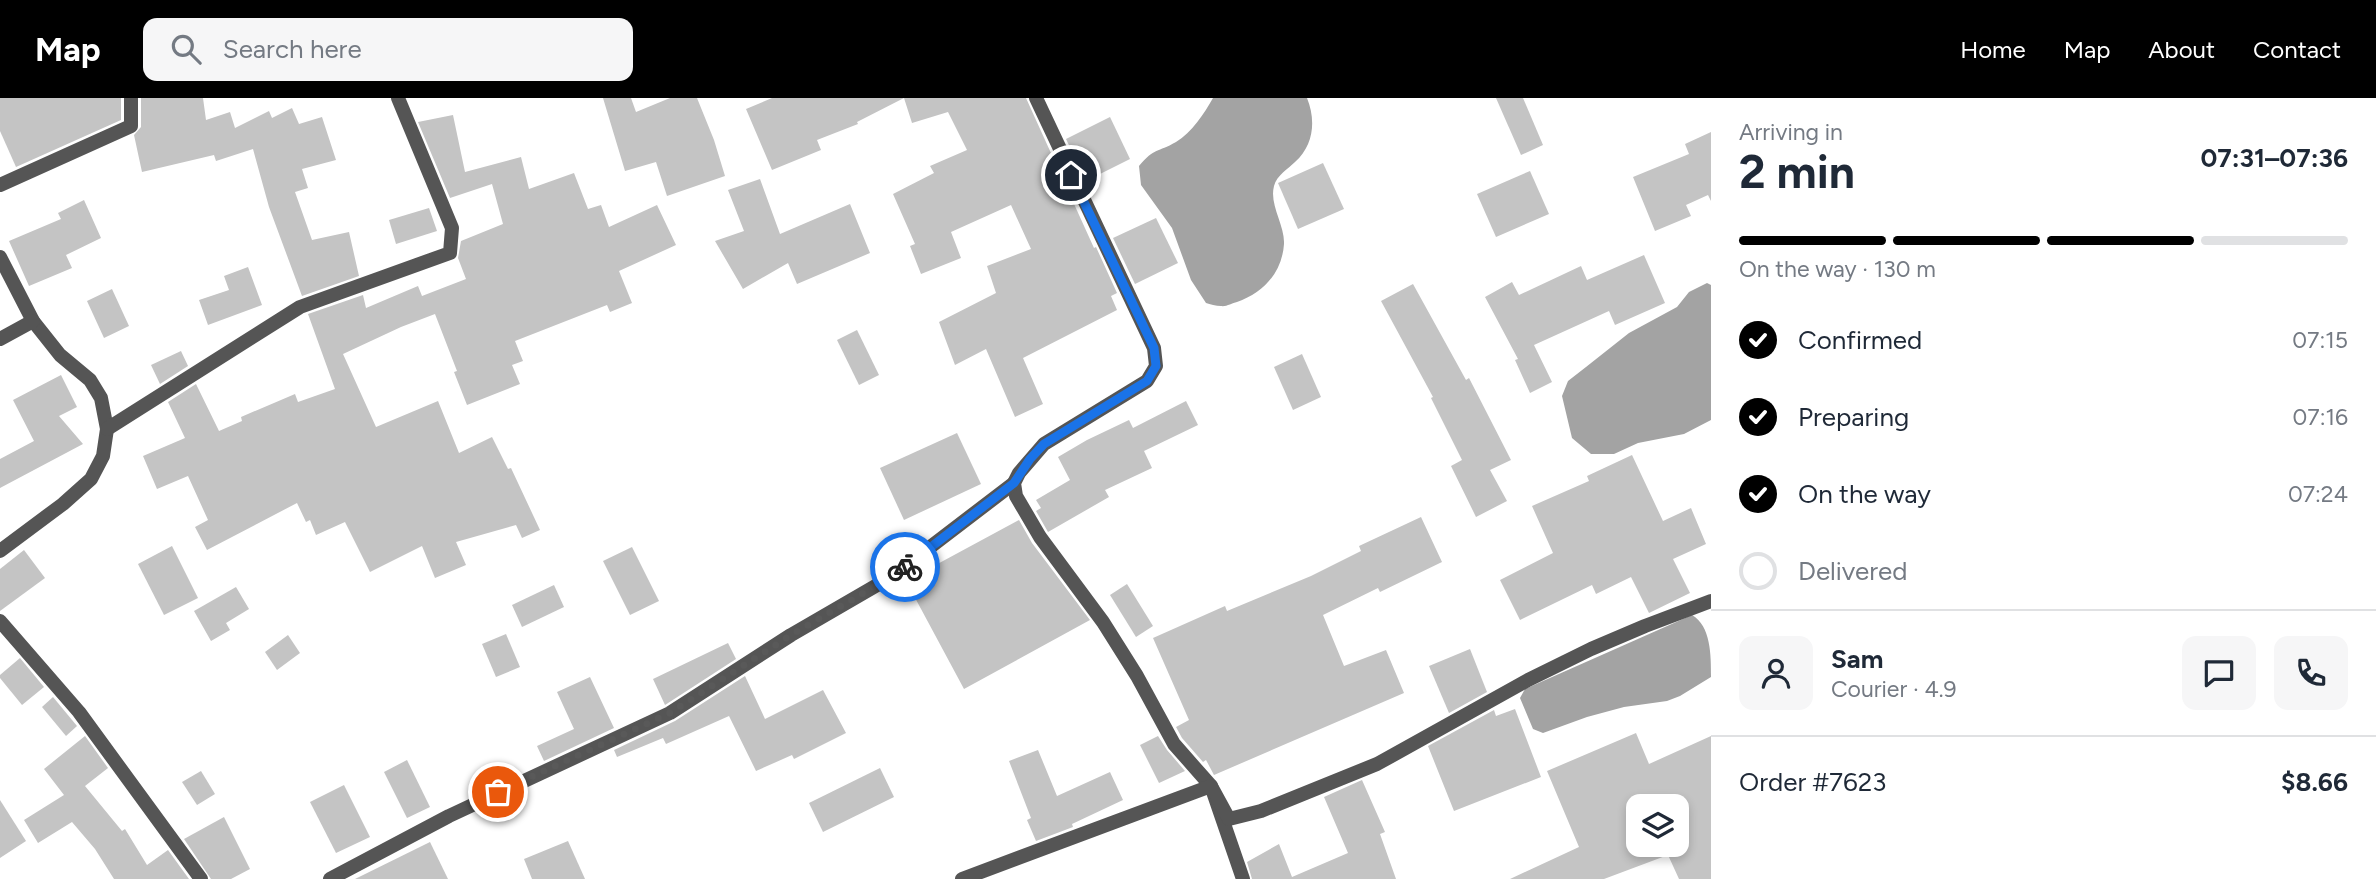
<!DOCTYPE html>
<meta charset="utf-8">
<style>
:root{--surface:#fff;--page:#f6f6f7;--text:#1f2937;--muted:#747a83;--line:#e0e1e3;--accent:#000}
body{margin:0;font-family:Figtree,sans-serif;background:var(--page);color:var(--text);height:100vh;display:flex;flex-direction:column;font-size:26px;white-space:nowrap}
*{box-sizing:border-box;margin:0}
p{font-size:23px;color:var(--muted)}
.icon{flex:none;width:38px;height:38px;fill:none;stroke:currentColor;stroke-width:2;stroke-linecap:round;stroke-linejoin:round}
.map{position:relative;flex:1;overflow:hidden}
.drawer{display:flex;flex-direction:column;background:var(--surface);width:665px}
.drawer>*{flex:none}
.buttons{position:absolute;left:1626px;top:696px;display:grid;gap:14px}
.buttons a{display:grid;place-items:center;width:63px;height:63px;border-radius:14px;background:var(--surface);box-shadow:0 4px 10px #0003;font-size:35px}
.pin{position:absolute;display:grid;place-items:center;width:60px;height:60px;color:#fff;margin:-30px;border:4px solid #fff;border-radius:50%;box-shadow:0 2px 7px #0007}
.courier{position:absolute;display:grid;place-items:center;width:70px;height:70px;margin:-35px;border:5px solid #1a73e8;border-radius:50%;background:#fff;color:#222;box-shadow:0 2px 9px #0007}
.overview em{font-style:normal;font-weight:700}
.overview div{display:flex;flex-direction:column-reverse}
.overview{display:flex;align-items:center;justify-content:space-between;height:119px;padding:0 28px}
h1{font-size:46px;font-weight:700;line-height:52px}
.bar{display:grid;grid-template-columns:repeat(4,1fr);gap:10px 7px;align-content:center;height:84px;padding:0 28px}
.bar i{height:9px;border-radius:5px;background:var(--line)}
.bar .on{background:var(--accent)}
.bar p{grid-column:span 4}
.line{display:flex;align-items:center;gap:18px;padding:0 28px;border-top:2px solid var(--line)}
.line div{flex:1}
.round{display:grid;place-items:center;flex:none;width:74px;height:74px;border-radius:14px;background:var(--page)}
ol{padding:0 28px;list-style:none}
li{display:flex;align-items:center;gap:21px;height:77px}
li p{margin-inline-start:auto}
li .icon{padding:7px;border-radius:50%;background:var(--accent);color:#fff;stroke-width:4}
li:last-child{color:var(--muted)}
li i{width:38px;height:38px;border:4px solid var(--line);border-radius:50%}
header{display:flex;align-items:center;gap:42px;box-sizing:border-box;height:98px;padding:0 35px;background:var(--accent);color:#fff}
header strong{font-size:33px}
nav{display:flex;gap:38px;margin-inline-start:auto;font-size:24px}
.search{width:490px;height:63px;background:var(--page);display:flex;align-items:center;gap:18px;box-sizing:border-box;padding:0 24px;border-radius:14px;color:var(--muted);font-size:26px}
main{display:flex;flex:1;min-height:0}
.map>svg:first-child{display:block}
.water{fill:#a3a3a3}
.building{fill:#c4c4c4;fill-rule:evenodd}
.lines{fill:none;stroke-linecap:round;stroke-linejoin:round}
.minor{stroke:#555;stroke-width:14}
.done{stroke:#595959;stroke-width:7;stroke-dasharray:0 12.6}
.route{stroke:#1a73e8;stroke-width:9}
</style>
<header>
<strong>Map</strong>
<div class="search"><svg class="icon" aria-label="search" viewBox="0 0 24 24"><circle cx="10" cy="10" r="6"/><path d="M15 15l6 6"/></svg>Search here</div>
<nav><a>Home</a><a>Map</a><a>About</a><a>Contact</a></nav>
</header>
<main>
<div class="map">
<svg width="1711" height="781" viewBox="0 0 1711 781">
<rect width="100%" height="100%" fill="#fff"/>
<!-- water -->
<g class="water">
<path d="M 1213,0 L 1307,0 C 1316,22 1314,47 1295,64 C 1288,71 1277,77 1274,88 C 1269,107 1285,127 1284,146 C 1282,175 1263,195 1237,204 C 1232,205 1226,209 1221,208 C 1216,208 1210,206 1206,205 L 1191,182 L 1172,130 L 1141,87 L 1139,68 C 1155,49 1157,55 1176,44 C 1192,34 1204,16 1213,0 Z"/>
<path d="M 1707,185 L 1711,187 L 1711,322 L 1684,336 L 1638,345 L 1614,356 L 1591,356 L 1572,340 L 1562,298 L 1568,283 L 1586,269 L 1629,235 L 1677,209 L 1689,194 Z"/>
<path d="M 1692,517 C 1711,528 1711,557 1711,579 L 1680,598 L 1667,603 L 1624,609 L 1587,619 L 1543,635 L 1533,631 L 1520,600 L 1525,591 Z"/>
</g>
<!-- building -->
<g class="building">
<path d="M 0,0 L 121,0 L 121,22 L 16,69 L 0,33 Z"/>
<path d="M 141,0 L 203,0 L 206,22 L 230,14 L 235,30 L 269,13 L 272,20 L 292,10 L 299,26 L 322,19 L 336,62 L 302,71 L 308,90 L 295,94 L 312,142 L 349,134 L 359,178 L 302,198 L 269,109 L 253,51 L 216,63 L 214,57 L 142,74 L 134,37 L 141,29 Z"/>
<path d="M 603,0 L 631,0 L 636,14 L 670,0 L 697,0 L 714,42 L 725,78 L 667,98 L 656,64 L 625,73 Z"/>
<path d="M 772,0 L 1026,0 L 1094,150 L 1096,149 L 1117,195 L 1111,198 L 1117,212 L 1023,260 L 1043,306 L 1015,319 L 986,251 L 955,267 L 939,224 L 996,195 L 987,168 L 1031,151 L 1011,107 L 951,134 L 961,160 L 921,176 L 910,148 L 915,146 L 893,96 L 934,75 L 930,68 L 967,52 L 948,14 L 912,25 L 904,0 L 857,24 L 858,26 L 817,42 L 821,52 L 772,72 L 746,11 Z"/>
<path d="M 1496,0 L 1523,0 L 1543,47 L 1521,57 Z"/>
<path d="M 453,17 L 465,74 L 521,59 L 529,91 L 574,75 L 588,111 L 601,107 L 609,129 L 657,107 L 676,147 L 619,173 L 632,205 L 610,214 L 607,207 L 515,243 L 523,263 L 512,267 L 520,286 L 467,307 L 454,274 L 457,273 L 435,216 L 401,229 L 343,256 L 376,329 L 438,303 L 459,355 L 492,339 L 508,371 L 511,370 L 540,432 L 522,440 L 516,427 L 456,444 L 466,467 L 435,480 L 422,448 L 370,474 L 345,424 L 316,437 L 310,422 L 306,424 L 297,405 L 207,452 L 195,429 L 208,422 L 188,378 L 157,391 L 143,358 L 185,340 L 168,304 L 196,286 L 219,333 L 242,323 L 241,319 L 295,296 L 298,304 L 335,291 L 308,216 L 363,197 L 366,210 L 418,188 L 422,198 L 466,181 L 458,160 L 461,143 L 503,126 L 492,86 L 450,100 L 418,24 Z"/>
<path d="M 1110,19 L 1130,61 L 1086,83 L 1066,41 Z"/>
<path d="M 1711,34 L 1711,103 L 1708,97 L 1686,107 L 1691,118 L 1655,133 L 1633,79 L 1689,56 L 1685,46 Z"/>
<path d="M 1323,65 L 1344,111 L 1298,131 L 1278,85 Z"/>
<path d="M 1530,73 L 1549,116 L 1496,139 L 1477,96 Z"/>
<path d="M 760,81 L 780,136 L 850,106 L 870,155 L 797,186 L 788,165 L 743,191 L 715,143 L 744,133 L 728,92 Z"/>
<path d="M 84,102 L 101,140 L 66,157 L 72,170 L 29,188 L 9,143 L 61,121 L 58,115 Z"/>
<path d="M 429,110 L 437,133 L 396,146 L 389,122 Z"/>
<path d="M 1156,120 L 1178,165 L 1135,186 L 1113,140 Z"/>
<path d="M 1644,157 L 1665,205 L 1615,227 L 1609,213 L 1534,247 L 1552,284 L 1530,295 L 1515,262 L 1518,261 L 1485,199 L 1512,184 L 1519,197 L 1581,168 L 1587,182 Z"/>
<path d="M 248,169 L 262,207 L 208,227 L 199,202 L 229,192 L 224,178 Z"/>
<path d="M 1413,186 L 1466,282 L 1469,280 L 1511,362 L 1490,372 L 1507,403 L 1476,419 L 1451,368 L 1462,362 L 1431,300 L 1433,299 L 1381,203 Z"/>
<path d="M 112,191 L 129,228 L 104,240 L 87,203 Z"/>
<path d="M 857,232 L 879,277 L 859,287 L 837,242 Z"/>
<path d="M 181,253 L 188,268 L 160,286 L 151,267 Z"/>
<path d="M 1302,256 L 1321,299 L 1293,312 L 1274,269 Z"/>
<path d="M 61,277 L 77,309 L 59,318 L 83,346 L 0,390 L 0,361 L 34,343 L 13,302 Z"/>
<path d="M 1186,303 L 1198,327 L 1144,353 L 1152,370 L 1105,392 L 1109,399 L 1048,434 L 1036,413 L 1041,410 L 1036,402 L 1070,382 L 1058,359 L 1087,342 L 1129,322 L 1133,330 Z"/>
<path d="M 957,335 L 981,386 L 904,422 L 880,370 Z"/>
<path d="M 1632,357 L 1663,423 L 1691,410 L 1706,446 L 1673,461 L 1690,495 L 1649,515 L 1631,479 L 1596,496 L 1592,487 L 1520,522 L 1500,482 L 1553,455 L 1532,408 L 1589,383 L 1587,378 Z"/>
<path d="M 1421,419 L 1442,464 L 1380,494 L 1378,490 L 1323,517 L 1344,568 L 1386,552 L 1404,595 L 1214,677 L 1206,662 L 1203,664 L 1182,640 L 1176,629 L 1189,622 L 1153,540 L 1225,508 L 1227,513 L 1311,478 L 1361,453 L 1359,448 Z"/>
<path d="M 1019,422 L 1032,445 L 1090,522 L 964,591 L 906,483 Z"/>
<path d="M 172,448 L 198,500 L 164,517 L 138,466 Z"/>
<path d="M 632,449 L 659,503 L 630,517 L 603,463 Z"/>
<path d="M 24,452 L 45,480 L 0,513 L 0,471 Z"/>
<path d="M 1127,486 L 1153,528 L 1136,539 L 1110,497 Z"/>
<path d="M 554,487 L 564,509 L 522,529 L 512,507 Z"/>
<path d="M 236,489 L 249,511 L 226,525 L 230,532 L 211,543 L 194,513 Z"/>
<path d="M 506,536 L 520,569 L 496,579 L 482,546 Z"/>
<path d="M 288,537 L 300,555 L 277,572 L 265,554 Z"/>
<path d="M 728,545 L 736,561 L 665,607 L 653,581 Z"/>
<path d="M 1470,551 L 1487,594 L 1449,615 L 1429,568 Z"/>
<path d="M 20,560 L 44,589 L 22,607 L 0,580 L 0,577 Z"/>
<path d="M 745,578 L 765,621 L 823,592 L 846,635 L 794,661 L 792,657 L 756,673 L 729,618 L 666,646 L 663,640 L 617,659 L 614,652 L 675,623 Z"/>
<path d="M 590,579 L 614,630 L 544,663 L 537,648 L 574,631 L 557,594 Z"/>
<path d="M 53,599 L 77,628 L 66,638 L 42,609 Z"/>
<path d="M 1515,611 L 1541,679 L 1454,713 L 1428,648 L 1494,612 L 1496,618 Z"/>
<path d="M 1636,635 L 1649,666 L 1711,638 L 1711,781 L 1679,781 L 1668,757 L 1604,781 L 1510,781 L 1579,749 L 1547,673 ZM 1638,709 L 1676,709 L 1676,747 L 1638,747 Z"/>
<path d="M 85,638 L 108,670 L 85,688 L 122,733 L 125,731 L 147,767 L 168,752 L 189,781 L 114,781 L 95,751 L 72,724 L 38,745 L 24,722 L 64,697 L 44,671 Z"/>
<path d="M 1158,638 L 1167,652 L 1185,673 L 1159,685 L 1140,647 Z"/>
<path d="M 1038,652 L 1057,698 L 1110,674 L 1123,702 L 1072,726 L 1073,729 L 1036,743 L 1027,722 L 1031,720 L 1009,663 Z"/>
<path d="M 407,662 L 430,709 L 407,720 L 384,674 Z"/>
<path d="M 880,670 L 894,699 L 823,734 L 809,705 Z"/>
<path d="M 201,673 L 215,696 L 197,707 L 182,684 Z"/>
<path d="M 1362,682 L 1385,734 L 1380,736 L 1396,781 L 1252,781 L 1247,764 L 1279,746 L 1292,779 L 1348,755 L 1324,699 Z"/>
<path d="M 344,687 L 370,739 L 336,755 L 310,704 Z"/>
<path d="M 0,702 L 26,743 L 0,760 Z"/>
<path d="M 224,719 L 250,771 L 231,781 L 211,781 L 184,741 Z"/>
<path d="M 568,743 L 585,781 L 532,781 L 524,761 Z"/>
<path d="M 430,744 L 448,781 L 355,781 Z"/>
</g>
<g class="lines">
<!-- minor -->
<g class="minor">
<path d="M 1036,0 L 1154,250 L 1156,268 L 1147,283 L 1044,346 L 1019,375 L 1014,385 L 1016,398 L 1040,439 L 1103,524 L 1137,578 L 1174,646 L 1211,688 L 1243,781"/>
<path d="M 0,87 L 131,28 L 131,0"/>
<path d="M 0,159 L 33,223 L 60,257 L 90,282 L 101,300 L 107,331 L 103,358 L 91,381 L 63,406 L 0,453"/>
<path d="M 0,241 L 33,223"/>
<path d="M 107,331 L 300,209 L 450,155 L 452,130 L 398,0"/>
<path d="M 0,523 L 79,614 L 201,781"/>
<path d="M 330,781 L 449,718 L 670,615 L 791,537 L 891,479 L 1014,385"/>
<path d="M 962,781 L 1211,688 L 1229,721 L 1261,713 L 1377,666 L 1528,582 L 1591,551 L 1645,528 L 1711,503"/>
</g>
</g>
<g class="lines">
<!-- done -->
<path class="done" d="M 498,694 L 670,615 L 791,537 L 891,479 L 905,469"/>
<!-- route -->
<path class="route" d="M 905,469 L 1014,385 L 1030,361 L 1044,346 L 1147,283 L 1156,268 L 1154,250 L 1071,77"/>
</g>
</svg>
<div class="buttons">
<a><svg class="icon" aria-label="layers" viewBox="0 0 24 24"><path d="M12 4l9 5-9 5-9-5zM3 14l9 5 9-5"/></svg></a>
</div>
<div class="pin" style="left:498px;top:694px;background:#ea580c"><svg class="icon" aria-label="bag" viewBox="0 0 24 24"><path d="M5 8h14l-1 12H6zM9 8a3 3 0 0 1 6 0"/></svg></div>
<div class="pin" style="left:1071px;top:77px;background:#1f2937"><svg class="icon" aria-label="home" viewBox="0 0 24 24"><path d="M3 11l9-7 9 7M6 9v11h12V9"/></svg></div>
<div class="courier" style="left:905px;top:469px"><svg class="icon" aria-label="bike" viewBox="0 0 24 24"><circle cx="6" cy="16" r="4"/><circle cx="18" cy="16" r="4"/><path d="M6 16l4-8h5l3 8M10 8l3 8H6M13 5h3"/></svg></div>
</div>
<section class="drawer">
<div class="overview"><div><h1>2 min</h1><p>Arriving in</p></div><em>07:31–07:36</em></div>
<div class="bar"><i class="on"></i><i class="on"></i><i class="on"></i><i></i><p>On the way · 130 m</p></div>
<ol>
<li><svg class="icon" aria-label="check" viewBox="0 0 24 24"><path d="M5 12l5 5 9-10"/></svg>Confirmed<p>07:15</p></li>
<li><svg class="icon" aria-label="check" viewBox="0 0 24 24"><path d="M5 12l5 5 9-10"/></svg>Preparing<p>07:16</p></li>
<li><svg class="icon" aria-label="check" viewBox="0 0 24 24"><path d="M5 12l5 5 9-10"/></svg>On the way<p>07:24</p></li>
<li><i></i>Delivered</li>
</ol>
<div class="line" style="height:126px"><a class="round"><svg class="icon" aria-label="person" viewBox="0 0 24 24"><circle cx="12" cy="8" r="4"/><path d="M4 21q1-7 8-7t8 7"/></svg></a><div><b>Sam</b><p>Courier · 4.9</p></div><a class="round"><svg class="icon" aria-label="chat" viewBox="0 0 24 24"><path d="M4 5h16v11H9l-5 4z"/></svg></a><a class="round"><svg class="icon" aria-label="phone" viewBox="0 0 24 24"><path d="M5 4h4l2 5-3 2q2 4 5 5l2-3 5 2v4C11 20 4 13 5 4z"/></svg></a></div>
<div class="line" style="height:91px"><div>Order #7623</div><b>$8.66</b></div>
</section>
</main>
